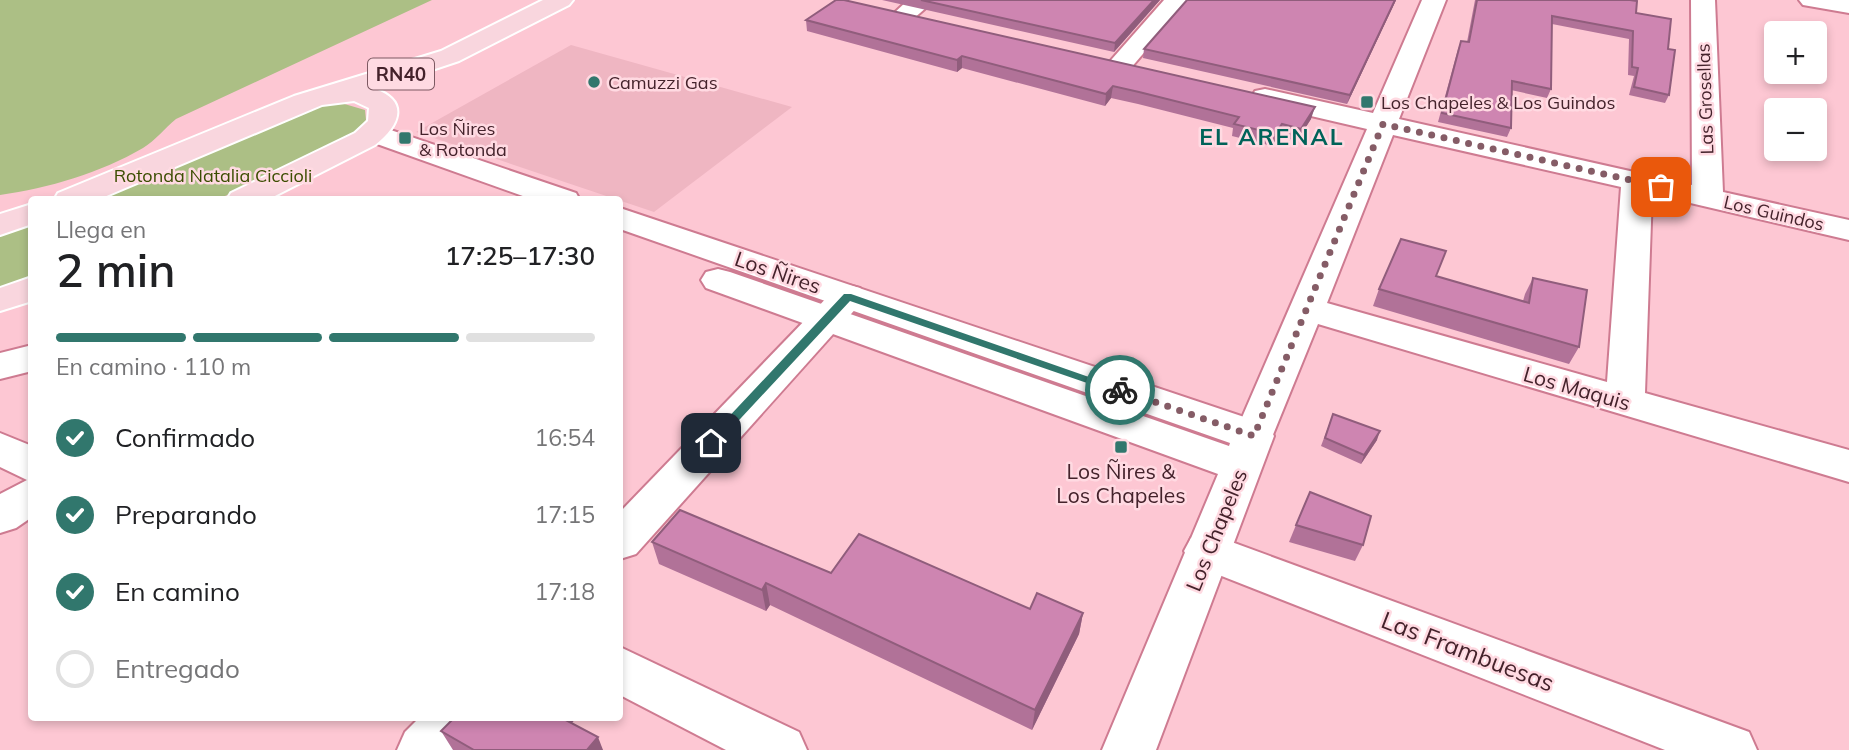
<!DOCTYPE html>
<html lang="es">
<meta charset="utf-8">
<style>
:root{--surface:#fff;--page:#f2f2f2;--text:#202124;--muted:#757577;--line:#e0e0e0;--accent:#31776d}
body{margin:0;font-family:Mulish,sans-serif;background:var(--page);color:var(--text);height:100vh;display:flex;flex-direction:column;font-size:26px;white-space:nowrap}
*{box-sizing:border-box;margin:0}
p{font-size:23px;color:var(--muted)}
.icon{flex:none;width:38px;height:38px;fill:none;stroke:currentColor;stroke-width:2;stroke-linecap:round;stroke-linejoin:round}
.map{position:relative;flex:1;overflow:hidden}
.details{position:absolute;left:28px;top:196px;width:595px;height:525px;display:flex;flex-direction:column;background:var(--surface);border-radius:7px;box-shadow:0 4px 10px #0003}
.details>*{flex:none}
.controls{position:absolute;left:1764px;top:21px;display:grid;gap:14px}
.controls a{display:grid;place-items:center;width:63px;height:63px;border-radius:7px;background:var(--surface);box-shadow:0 4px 10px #0003;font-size:35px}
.pin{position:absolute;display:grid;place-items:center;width:60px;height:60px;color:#fff;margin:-30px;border-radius:14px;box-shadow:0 4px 10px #0006}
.courier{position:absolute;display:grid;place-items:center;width:70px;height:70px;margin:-35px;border:5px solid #31776d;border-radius:50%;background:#fff;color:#222;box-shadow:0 2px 9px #0007}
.headline em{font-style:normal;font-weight:600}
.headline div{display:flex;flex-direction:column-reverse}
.headline{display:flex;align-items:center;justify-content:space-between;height:119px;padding:0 28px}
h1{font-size:46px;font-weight:600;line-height:52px}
.bar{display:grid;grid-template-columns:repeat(4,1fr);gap:10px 7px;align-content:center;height:84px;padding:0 28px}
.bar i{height:9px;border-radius:5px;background:var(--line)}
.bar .on{background:var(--accent)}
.bar p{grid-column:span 4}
ol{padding:0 28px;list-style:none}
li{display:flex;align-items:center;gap:21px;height:77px}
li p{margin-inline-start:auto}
li .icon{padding:7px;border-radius:50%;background:var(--accent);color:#fff;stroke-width:4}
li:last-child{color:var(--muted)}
li i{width:38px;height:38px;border:4px solid var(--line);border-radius:50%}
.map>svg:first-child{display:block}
.built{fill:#efb6c2}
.green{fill:#acbf85}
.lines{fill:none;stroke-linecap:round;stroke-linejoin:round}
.minor-casing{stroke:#ce7b91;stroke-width:4}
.tertiary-casing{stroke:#ce7b91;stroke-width:4}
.primary-casing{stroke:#fff;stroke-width:4}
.minor{fill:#fff;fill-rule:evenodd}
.tertiary{fill:#fff;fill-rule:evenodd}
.primary{fill:#f9d6de;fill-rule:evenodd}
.wall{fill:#b17298}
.shaded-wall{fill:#905d7c}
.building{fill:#ce85b1;stroke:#905d7c;stroke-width:2}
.route{fill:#31776d}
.done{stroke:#855c66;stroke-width:7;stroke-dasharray:0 12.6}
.poi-dot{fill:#31776d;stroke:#ffdae2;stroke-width:2.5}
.labels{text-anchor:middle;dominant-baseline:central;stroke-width:5;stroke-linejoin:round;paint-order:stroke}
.far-poi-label{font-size:18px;fill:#44222b;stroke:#ffdae2;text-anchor:start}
.far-street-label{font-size:18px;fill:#44222b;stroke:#ffdae2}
.far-park-label{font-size:18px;fill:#3b4d00;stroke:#ffdae2}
.shield{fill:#ffdae2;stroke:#7c5962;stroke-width:2}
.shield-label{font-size:19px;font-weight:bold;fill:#44222b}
.street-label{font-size:21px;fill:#44222b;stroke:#ffdae2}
.poi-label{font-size:21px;fill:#44222b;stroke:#ffdae2}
.far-district-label{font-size:23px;font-weight:bold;letter-spacing:2px;fill:#006359;stroke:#ffdae2}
.near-street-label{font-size:24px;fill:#44222b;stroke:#ffdae2}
</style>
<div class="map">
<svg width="1849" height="750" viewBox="0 0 1849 750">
<rect width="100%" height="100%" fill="#fdc7d3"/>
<!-- built -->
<path class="built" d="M 571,45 L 792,107 L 654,212 L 416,132 Z"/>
<!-- green -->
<g class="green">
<path d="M 0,0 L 432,0 L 176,119 C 165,128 155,141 143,148 C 100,173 49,188 0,195 Z"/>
<path d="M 341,103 L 365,110 L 366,120 L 357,131 L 219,199 L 90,200 L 317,105 Z"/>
<path d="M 31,221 L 31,277 L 0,288 L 0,232 Z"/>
</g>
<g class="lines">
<defs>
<g id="minor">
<path d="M 908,0 L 935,0 L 912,20 L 896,20 L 892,15 Z"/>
<path d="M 1164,0 L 1189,0 L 1130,69 L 1112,69 L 1108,64 L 1112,59 Z"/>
<path d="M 1422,0 L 1446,0 L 1399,119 L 1692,185 L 1691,0 L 1715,0 L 1723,192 L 1849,220 L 1849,240 L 1652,194 L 1645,393 L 1849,450 L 1849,482 L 1318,324 L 1268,447 L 1254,451 L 1240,447 L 1234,436 L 1367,129 L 1255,103 L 1251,97 L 1255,91 L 1265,89 L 1373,113 ZM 1393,135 L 1621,187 L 1607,382 L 1327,303 Z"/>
<path d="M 1799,0 L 1849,0 L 1849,13 L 1803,5 Z"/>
<path d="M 848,285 L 860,288 L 866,296 L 860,304 L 636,554 L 620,559 L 620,512 L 836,288 Z"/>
<path d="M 32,345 L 32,371 L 0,379 L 0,353 Z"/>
<path d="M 0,433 L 32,446 L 32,517 L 16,528 L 0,533 L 0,494 L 27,480 L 0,467 Z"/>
<path d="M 1207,533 L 1749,732 L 1757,750 L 1665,750 L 1191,564 L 1184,551 L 1191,538 Z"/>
<path d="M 620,647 L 799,732 L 807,750 L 726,750 L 620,695 Z"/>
<path d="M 419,718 L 480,718 L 473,735 L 459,750 L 397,750 L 405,732 Z"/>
</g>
<g id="tertiary">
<path d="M 373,124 L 576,193 L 580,200 L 534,200 L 363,139 L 359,133 L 363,127 Z"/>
<path d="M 620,208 L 1268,425 L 1274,436 L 1156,750 L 1102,750 L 1218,474 L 706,288 L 701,280 L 706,272 L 718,269 L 730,272 L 1229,446 L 1230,443 L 620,229 Z"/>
</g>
<g id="primary">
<path d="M 543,0 L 573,0 L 569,5 L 459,61 L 375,89 C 411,102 398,127 375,145 L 267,200 L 227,200 L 231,193 L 355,133 L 368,121 L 369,108 L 354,101 L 322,105 L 97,200 L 54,200 L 58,193 L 294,96 L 441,51 Z"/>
<path d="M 32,204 L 32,224 L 0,235 L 0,214 Z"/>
<path d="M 32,277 L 32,301 L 0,311 L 0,288 Z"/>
</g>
</defs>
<!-- minor casing -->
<use href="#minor" class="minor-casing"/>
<!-- tertiary casing -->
<use href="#tertiary" class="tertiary-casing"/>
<!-- primary casing -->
<use href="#primary" class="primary-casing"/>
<!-- minor -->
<use href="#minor" class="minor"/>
<!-- tertiary -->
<use href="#tertiary" class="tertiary"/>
<!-- primary -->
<use href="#primary" class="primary"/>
</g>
<!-- wall -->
<g class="wall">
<path d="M 882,0 L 1160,0 L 1114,52 Z"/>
<path d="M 1187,0 L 1396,0 L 1347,104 L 1143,58 L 1144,49 Z"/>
<path d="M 1475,0 L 1630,0 L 1636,13 L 1668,49 L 1669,95 L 1665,103 L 1629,95 L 1634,76 L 1628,75 L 1629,39 L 1552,24 L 1551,89 L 1547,98 L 1511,90 L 1511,128 L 1507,137 L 1438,122 L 1458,49 L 1461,41 L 1467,42 Z"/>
<path d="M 806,20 L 1311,119 L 1297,141 L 1278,136 L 1272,146 L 1232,136 L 1233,128 L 1138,104 L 1111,98 L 1105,106 L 962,68 L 957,72 L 807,31 Z"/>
<path d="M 1436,276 L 1523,301 L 1525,294 L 1533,278 L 1579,347 L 1569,364 L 1373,306 L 1379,289 Z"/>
<path d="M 1333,414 L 1377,440 L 1361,464 L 1321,446 Z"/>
<path d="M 1296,525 L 1363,545 L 1355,561 L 1289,542 Z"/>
<path d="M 652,542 L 1030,609 L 1083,613 L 1079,634 L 1032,730 L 770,605 L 766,611 L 659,564 Z"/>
<path d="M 454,718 L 576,718 L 572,723 L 603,750 L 453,750 L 441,731 Z"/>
</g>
<!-- shaded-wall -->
<g class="shaded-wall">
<path d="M 1154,0 L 1160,0 L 1114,52 L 1115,43 Z"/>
<path d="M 1395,0 L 1396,0 L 1347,104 L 1350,95 Z"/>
<path d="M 962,56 L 962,68 L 957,72 L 957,60 Z"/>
<path d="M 1113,86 L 1111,98 L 1105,106 L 1106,94 Z"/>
<path d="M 1315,107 L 1311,119 L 1297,141 L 1301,129 Z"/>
<path d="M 1282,124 L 1278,136 L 1272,146 L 1275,134 Z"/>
<path d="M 1380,431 L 1377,440 L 1361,464 L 1364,455 Z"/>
<path d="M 766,583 L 770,605 L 766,611 L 762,590 Z"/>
<path d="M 1083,613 L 1079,634 L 1032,730 L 1035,710 Z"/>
<path d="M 547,718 L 576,718 L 558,739 Z"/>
<path d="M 598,737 L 603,750 L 587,750 Z"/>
</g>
<!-- building -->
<g class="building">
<path d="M 836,0 L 844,0 L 1315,107 L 1301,129 L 1282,124 L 1275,134 L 1234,124 L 1239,117 L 1139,92 L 1113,86 L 1106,94 L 962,56 L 957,60 L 806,20 Z"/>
<path d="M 921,0 L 1154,0 L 1115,43 Z"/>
<path d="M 1187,0 L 1395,0 L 1350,95 L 1144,49 Z"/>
<path d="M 1477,0 L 1630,0 L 1637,1 L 1636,13 L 1671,19 L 1668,49 L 1675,50 L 1669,95 L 1634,87 L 1638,68 L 1632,67 L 1633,31 L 1552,16 L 1551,89 L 1512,81 L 1511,128 L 1442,113 L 1461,41 L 1469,42 Z"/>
<path d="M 1401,239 L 1446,251 L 1436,276 L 1529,303 L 1533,278 L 1587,290 L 1579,347 L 1379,289 Z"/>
<path d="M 1333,414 L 1380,431 L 1364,455 L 1325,438 Z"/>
<path d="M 1310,492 L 1371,516 L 1363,545 L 1296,525 Z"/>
<path d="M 680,510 L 831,573 L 859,534 L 1030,609 L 1037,593 L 1083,613 L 1035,710 L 766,583 L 762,590 L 652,542 Z"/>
<path d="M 454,718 L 562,718 L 598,737 L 587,750 L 474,750 L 441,731 Z"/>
</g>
<!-- route -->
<path class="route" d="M 844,294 L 851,294 L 1126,390 L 1116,393 L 850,301 L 715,446 L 707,446 L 707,440 Z"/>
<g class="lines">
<!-- done -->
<path class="done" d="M 1120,390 L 1254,436 L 1383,124 L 1661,187"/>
</g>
<!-- markers -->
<g class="poi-dot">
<circle cx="594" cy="82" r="7"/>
<rect x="1360" y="95" width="14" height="14" rx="3.5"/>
<rect x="398" y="131" width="14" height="14" rx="3.5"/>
<rect x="1114" y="440" width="14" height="14" rx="3.5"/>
</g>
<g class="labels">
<!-- far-poi labels -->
<g class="far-poi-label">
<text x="608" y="82">Camuzzi Gas</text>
<text x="1381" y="102">Los Chapeles &amp; Los Guindos</text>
<text x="419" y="128">Los Ñires<tspan x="419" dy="21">&amp; Rotonda</tspan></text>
</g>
<!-- far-street labels -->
<g class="far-street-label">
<text transform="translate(1705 99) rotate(-92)">Las Grosellas</text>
<text transform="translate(1774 213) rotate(13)">Los Guindos</text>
</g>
<!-- far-park labels -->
<g class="far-park-label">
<text x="213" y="175">Rotonda Natalia Ciccioli</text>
</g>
<!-- shield labels -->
<rect class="shield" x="368" y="58.5" width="66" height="31" rx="5"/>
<g class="shield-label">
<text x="401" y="74">RN40</text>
</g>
<!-- street labels -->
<g class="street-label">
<text transform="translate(778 272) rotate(19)">Los Ñires</text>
<text transform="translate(1577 388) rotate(16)">Los Maquis</text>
<text transform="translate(1216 530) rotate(-68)">Los Chapeles</text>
</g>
<!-- poi labels -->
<g class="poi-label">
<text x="1121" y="471">Los Ñires &amp;<tspan x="1121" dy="24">Los Chapeles</tspan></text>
</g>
<!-- far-district labels -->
<g class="far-district-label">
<text x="1272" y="136">EL ARENAL</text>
</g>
<!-- near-street labels -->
<g class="near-street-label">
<text transform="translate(1468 651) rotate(21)">Las Frambuesas</text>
</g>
</g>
</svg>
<div class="controls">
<a>+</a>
<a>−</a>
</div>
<div class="pin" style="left:1661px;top:187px;background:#ea580c"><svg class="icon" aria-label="bag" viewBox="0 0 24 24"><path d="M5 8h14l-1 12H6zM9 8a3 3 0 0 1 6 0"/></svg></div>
<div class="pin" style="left:711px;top:443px;background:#1f2937"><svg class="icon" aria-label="home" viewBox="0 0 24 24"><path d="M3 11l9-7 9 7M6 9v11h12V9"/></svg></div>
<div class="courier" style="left:1120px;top:390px"><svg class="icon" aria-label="bike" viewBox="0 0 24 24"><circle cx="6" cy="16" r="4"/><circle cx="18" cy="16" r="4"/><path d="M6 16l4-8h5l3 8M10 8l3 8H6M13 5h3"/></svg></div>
<section class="details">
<div class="headline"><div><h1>2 min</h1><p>Llega en</p></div><em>17:25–17:30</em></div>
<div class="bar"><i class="on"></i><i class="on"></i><i class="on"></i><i></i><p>En camino · 110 m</p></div>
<ol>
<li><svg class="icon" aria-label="check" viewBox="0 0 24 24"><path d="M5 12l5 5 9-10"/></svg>Confirmado<p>16:54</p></li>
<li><svg class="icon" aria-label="check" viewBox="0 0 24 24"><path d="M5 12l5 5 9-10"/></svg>Preparando<p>17:15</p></li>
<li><svg class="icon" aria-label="check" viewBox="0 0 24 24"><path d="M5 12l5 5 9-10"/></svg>En camino<p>17:18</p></li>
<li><i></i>Entregado</li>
</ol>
</section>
</div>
